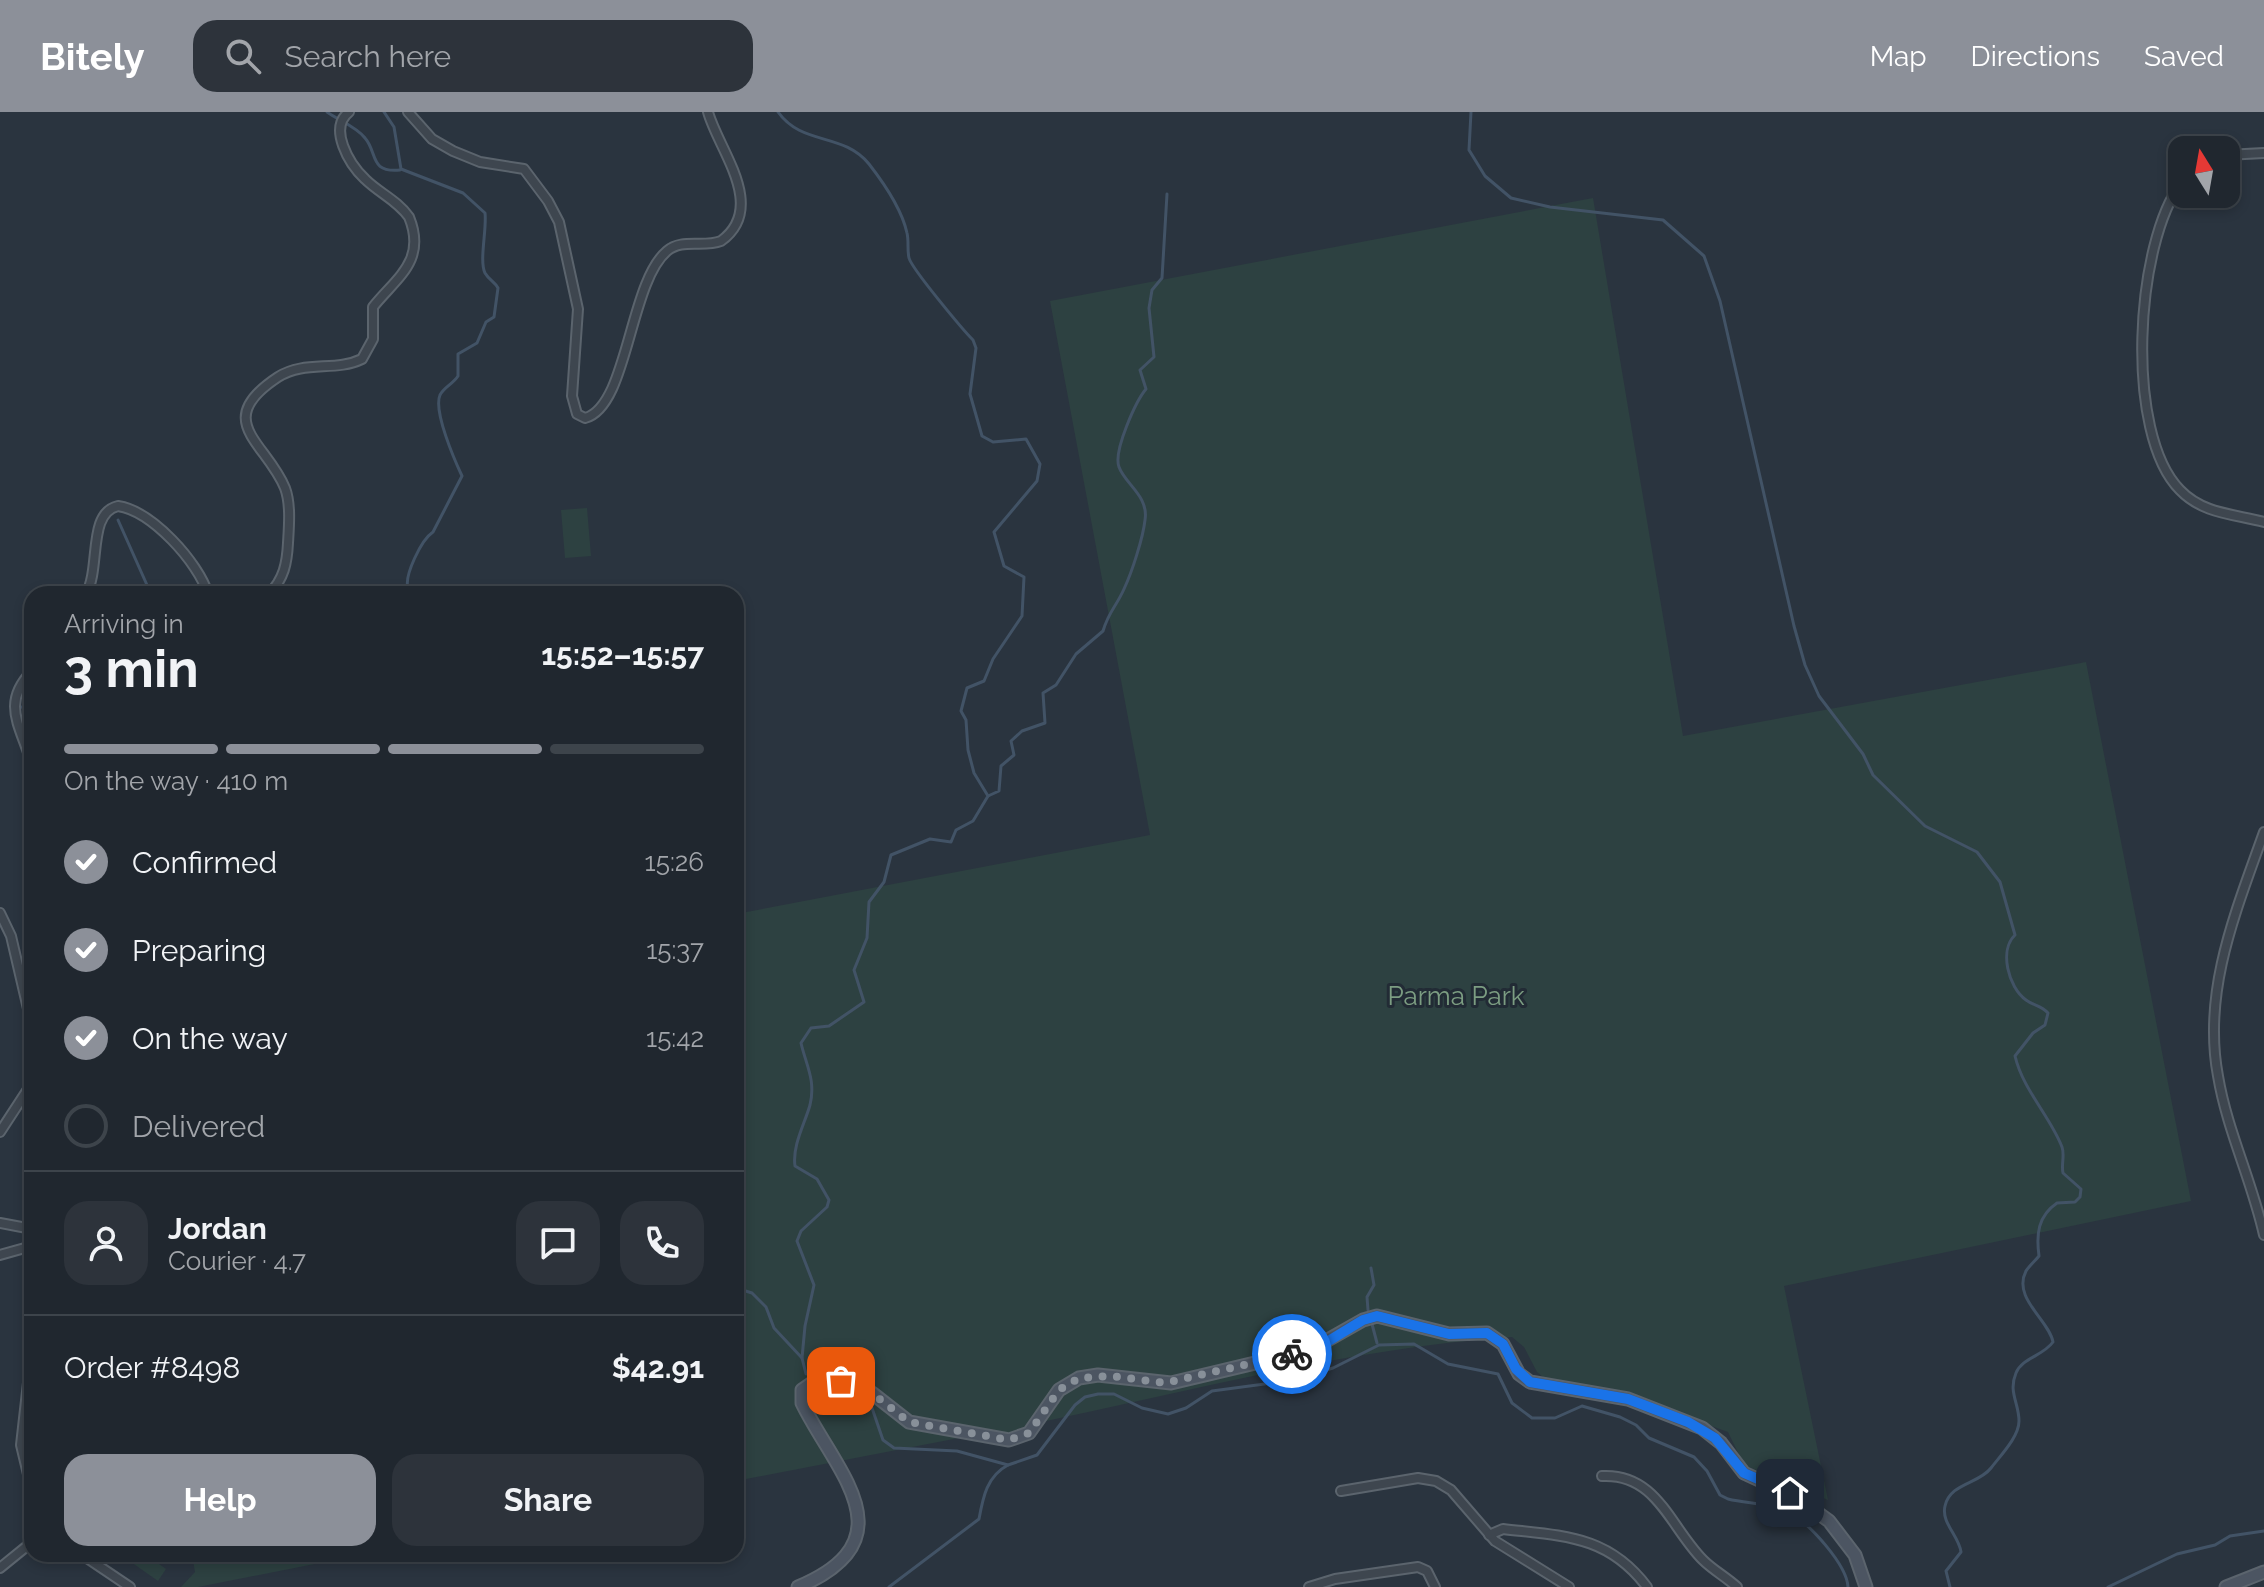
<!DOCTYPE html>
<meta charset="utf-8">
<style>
:root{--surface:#20272f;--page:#2d333b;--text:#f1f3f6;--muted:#a2a5aa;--line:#3d444b;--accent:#8c9099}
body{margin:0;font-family:Raleway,sans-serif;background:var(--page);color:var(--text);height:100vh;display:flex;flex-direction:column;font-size:30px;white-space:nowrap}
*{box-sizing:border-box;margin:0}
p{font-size:26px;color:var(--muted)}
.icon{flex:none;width:44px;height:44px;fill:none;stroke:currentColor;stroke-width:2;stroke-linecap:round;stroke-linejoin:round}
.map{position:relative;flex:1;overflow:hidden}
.side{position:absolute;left:24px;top:474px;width:720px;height:976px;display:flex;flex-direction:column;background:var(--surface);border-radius:24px;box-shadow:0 4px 12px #0003,0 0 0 2px var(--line)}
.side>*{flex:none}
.needle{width:52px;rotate:349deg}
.controls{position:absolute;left:2168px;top:24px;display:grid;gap:16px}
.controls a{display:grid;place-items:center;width:72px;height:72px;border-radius:16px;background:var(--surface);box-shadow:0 4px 12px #0003,0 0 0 2px var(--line);font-size:40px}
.pin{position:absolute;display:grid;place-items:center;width:68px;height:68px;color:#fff;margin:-34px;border-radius:16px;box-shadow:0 4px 12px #0006}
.courier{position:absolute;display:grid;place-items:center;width:80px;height:80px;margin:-40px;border:6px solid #1a73e8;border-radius:50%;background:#fff;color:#222;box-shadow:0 2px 10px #0007}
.head em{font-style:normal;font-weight:700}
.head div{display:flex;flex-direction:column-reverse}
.head{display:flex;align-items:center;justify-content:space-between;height:136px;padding:0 40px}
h1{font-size:52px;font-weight:700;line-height:60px}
.bar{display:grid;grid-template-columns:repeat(4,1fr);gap:12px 8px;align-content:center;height:96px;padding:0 40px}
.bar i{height:10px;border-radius:6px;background:var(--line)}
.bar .on{background:var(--accent)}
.bar p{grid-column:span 4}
.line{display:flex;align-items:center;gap:20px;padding:0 40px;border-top:2px solid var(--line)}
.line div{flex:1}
.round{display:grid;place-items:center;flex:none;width:84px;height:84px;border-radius:24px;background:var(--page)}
ol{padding:0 40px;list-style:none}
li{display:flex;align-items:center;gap:24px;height:88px}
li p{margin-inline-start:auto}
li .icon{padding:8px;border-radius:50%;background:var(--accent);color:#fff;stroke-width:4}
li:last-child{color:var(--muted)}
li i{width:44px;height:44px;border:4px solid var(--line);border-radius:50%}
.primary-button{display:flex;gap:16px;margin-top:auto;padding:16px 40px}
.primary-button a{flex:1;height:92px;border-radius:24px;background:var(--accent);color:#fff;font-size:32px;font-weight:700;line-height:92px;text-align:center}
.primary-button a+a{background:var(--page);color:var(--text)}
header{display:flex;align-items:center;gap:48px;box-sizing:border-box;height:112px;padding:0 40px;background:var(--accent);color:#fff}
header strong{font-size:38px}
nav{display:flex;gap:44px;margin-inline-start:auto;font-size:28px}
.search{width:560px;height:72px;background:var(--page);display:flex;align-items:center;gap:20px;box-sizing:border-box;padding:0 28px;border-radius:24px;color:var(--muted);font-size:30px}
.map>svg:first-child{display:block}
.green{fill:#2d4141}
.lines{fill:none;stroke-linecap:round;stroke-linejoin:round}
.stream{stroke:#425366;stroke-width:3}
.street-casing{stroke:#5b646d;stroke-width:12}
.secondary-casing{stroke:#5b646d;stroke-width:15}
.street{stroke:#3e464f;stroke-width:8}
.secondary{stroke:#4c5562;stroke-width:11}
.done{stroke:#889099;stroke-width:8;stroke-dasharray:0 14.4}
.route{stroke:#1a73e8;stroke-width:10}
.labels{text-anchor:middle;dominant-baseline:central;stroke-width:6;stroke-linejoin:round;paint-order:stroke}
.park-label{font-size:26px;fill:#7c9d82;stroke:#222b35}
</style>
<header>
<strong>Bitely</strong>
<div class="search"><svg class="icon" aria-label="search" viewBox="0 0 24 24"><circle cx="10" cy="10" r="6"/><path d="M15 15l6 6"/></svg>Search here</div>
<nav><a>Map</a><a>Directions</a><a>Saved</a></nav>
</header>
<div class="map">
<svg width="2264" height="1475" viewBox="0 0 2264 1475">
<rect width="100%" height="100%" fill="#2a343f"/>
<!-- green -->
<g class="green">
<path d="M 1593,86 L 1683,624 L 2086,550 L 2191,1089 L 1784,1174 L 1828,1388 L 1744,1353 L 1728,1320 L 1651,1292 L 1550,1271 L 1537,1260 L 1524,1235 L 1512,1225 C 1350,1236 1190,1279 1032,1312 L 1023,1325 L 990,1320 L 736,1369 L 736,802 L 1150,723 L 1050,189 Z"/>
<path d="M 587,396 L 591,444 L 565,446 L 561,398 Z"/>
<path d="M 137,1442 L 145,1442 L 166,1457 L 158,1469 L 131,1450 Z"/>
<path d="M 192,1442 L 365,1442 L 198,1475 L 181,1475 L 195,1460 Z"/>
</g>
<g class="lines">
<!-- stream -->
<g class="stream">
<path d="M 327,0 C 338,8 357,15 365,26 C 378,41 369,61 400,58"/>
<path d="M 384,0 L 394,15 L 401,57 L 463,81 L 485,101 C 487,117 479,149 485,161 C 489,168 495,170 498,176 L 494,205 L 486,210 L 477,231 L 458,242 L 458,264 C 453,272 444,275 440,283 C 433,299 455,349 462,364 L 433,420 C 421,428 404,464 408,476 L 419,482"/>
<path d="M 778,0 C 802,34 843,20 869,52 C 883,70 902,98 907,121 C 909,129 907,138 909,146 C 912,157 963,218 973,228 L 976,236 L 970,282 L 982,324 L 993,330 L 1026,327 L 1040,352 L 1037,369 L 994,420 L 1004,454 L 1024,465 L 1022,504 L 993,547 L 984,569 L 967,576 L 961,599 L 966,608 L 968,638 L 974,661 L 988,684 L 973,709 L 956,718 L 951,730 L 930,727 L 891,743 L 884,770 L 869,790 L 867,826 L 854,858 L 864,890 L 829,914 L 811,916 L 801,931 C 806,953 816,968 810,993 C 805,1011 792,1034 795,1054 L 817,1067 L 829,1088 L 827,1095 L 801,1119 L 797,1129 L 814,1173 L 805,1214 L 802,1246"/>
<path d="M 1471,0 L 1469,38 L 1485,64 L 1511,86 L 1550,95 L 1663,108 L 1704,144 L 1720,189 L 1794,514 L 1805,553 L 1819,584 L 1863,642 L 1873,663 L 1925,714 L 1977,740 L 2000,770 L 2015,823 C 1999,838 2008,875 2026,888 C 2034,894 2041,893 2048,901 L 2045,913 L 2033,921 L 2015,944 C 2023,978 2050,1004 2062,1035 C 2065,1043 2061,1053 2063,1061 L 2081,1077 L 2080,1085 L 2075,1090 L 2057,1091 C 2038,1104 2036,1122 2039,1144 C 2035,1149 2029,1154 2026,1159 C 2012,1186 2049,1208 2053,1230 C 2043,1244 2022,1246 2016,1261 C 2008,1280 2019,1291 2019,1309 C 2019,1325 2000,1344 1991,1356 C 1979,1372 1950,1371 1945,1394 C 1941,1411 1959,1424 1961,1440 L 1946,1459 L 1950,1475"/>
<path d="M 118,408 L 151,482"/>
<path d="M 21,595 L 32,597"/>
<path d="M 988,684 L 999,679 L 1001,654 L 1014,643 L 1011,629 L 1022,619 L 1045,611 L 1043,581 L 1056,573 L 1076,542 L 1103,519 C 1109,499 1116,495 1124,477 C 1132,460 1143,426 1145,408 C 1149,384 1125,372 1119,355 C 1113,339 1136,289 1146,277 L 1140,258 L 1154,245 L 1149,196 L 1152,178 L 1162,166 L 1167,82"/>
<path d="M 736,1176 L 752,1181 L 766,1195 L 774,1216 L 802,1246 L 806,1262"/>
<path d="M 1368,1198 L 1367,1185 L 1374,1173 L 1371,1156"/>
<path d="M 1372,1212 L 1377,1231"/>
<path d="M 813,1279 L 827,1288 L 872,1296 L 883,1328 L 894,1336 L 957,1339 L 1008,1353 L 1037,1343 L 1075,1293 L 1085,1285 L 1098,1282 L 1114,1282 L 1142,1296 L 1168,1302 L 1186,1296 L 1212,1279 L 1294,1268 L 1333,1256 L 1379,1233 L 1414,1232 L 1448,1252 L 1498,1262 L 1512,1291 L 1532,1306 L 1555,1306 L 1582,1294 L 1620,1305 L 1636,1313 L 1649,1326 L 1694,1345 L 1707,1359 L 1720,1383 L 1728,1387 C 1748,1392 1772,1391 1790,1401 C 1810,1412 1847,1453 1848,1475"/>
<path d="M 889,1475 L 979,1407 C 983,1385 987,1364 1008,1353"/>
<path d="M 2108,1475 L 2177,1442 L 2215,1433 L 2230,1424 L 2264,1419"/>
</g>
<defs>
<g id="street">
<path d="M 408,0 L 432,27 L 453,39 L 480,50 L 524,57 L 548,89 L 559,110 L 578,197 L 572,284 L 577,302 L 585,306 C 628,295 629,171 667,139 C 682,126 703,136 721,129 C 768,95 718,37 708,0"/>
<path d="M 2226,43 L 2264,41"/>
<path d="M 2182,70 C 2135,130 2124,322 2180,378 C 2203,402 2234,402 2264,410"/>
<path d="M 86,482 C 101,456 87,401 118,394 C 152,399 198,450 208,482"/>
<path d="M 269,482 C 284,467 287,451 288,431 C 289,414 291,392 285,376 C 266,330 211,309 278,265 C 305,248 335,260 362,247 L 373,227 L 373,195 C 396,166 427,149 409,105 C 397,88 379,81 365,67 C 349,52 328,16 349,0"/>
<path d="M 32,559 C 0,592 21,614 32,653"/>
<path d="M 2264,720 C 2236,799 2202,879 2218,964 C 2227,1018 2252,1069 2264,1123"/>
<path d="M 0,801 L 11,824 L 32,914"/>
<path d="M 0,1020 L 32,971"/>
<path d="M 0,1111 L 32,1117"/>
<path d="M 0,1143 L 32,1134"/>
<path d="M 32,1235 L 21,1333 L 32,1379"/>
<path d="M 1602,1364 C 1657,1361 1670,1415 1703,1448 C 1713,1458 1726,1465 1737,1475"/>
<path d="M 1341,1379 L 1418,1366 L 1436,1369 L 1451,1378 L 1495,1429 L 1569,1475"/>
<path d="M 1489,1423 L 1503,1417 C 1563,1424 1608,1423 1647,1475"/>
<path d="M 81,1442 L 130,1475"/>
<path d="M 0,1456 L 32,1430"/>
<path d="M 1309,1475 L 1335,1467 L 1418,1455 L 1427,1459 L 1435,1475"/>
</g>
<g id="secondary">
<path d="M 798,1475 C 912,1427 835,1359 802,1291 L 802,1278 L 815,1269 L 841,1269 L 872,1281 L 909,1310 L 1009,1328 L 1029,1321 L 1059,1278 L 1079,1266 L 1098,1263 L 1171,1271 L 1310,1238 L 1363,1208 L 1377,1204 L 1449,1222 L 1487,1221 L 1503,1232 L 1519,1262 L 1530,1270 L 1628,1287 L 1702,1316 L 1721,1331 L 1744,1361 L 1796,1385 L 1829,1409 L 1855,1443 L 1866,1475"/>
<path d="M 2226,1475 L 2264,1460"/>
</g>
</defs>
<!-- street casing -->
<use href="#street" class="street-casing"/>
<!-- secondary casing -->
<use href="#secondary" class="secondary-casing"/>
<!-- street -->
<use href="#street" class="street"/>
<!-- secondary -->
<use href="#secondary" class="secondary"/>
</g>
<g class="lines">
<!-- done -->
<path class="done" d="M 841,1269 L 872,1281 L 909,1310 L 1009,1328 L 1029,1321 L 1059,1278 L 1079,1266 L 1112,1264 L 1165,1271 L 1292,1242"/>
<!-- route -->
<path class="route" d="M 1292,1242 L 1322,1233 L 1363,1208 L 1377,1204 L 1449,1222 L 1487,1221 L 1503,1232 L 1516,1257 L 1530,1270 L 1628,1287 L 1688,1310 L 1715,1326 L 1744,1361 L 1790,1381"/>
</g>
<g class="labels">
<!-- park labels -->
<g class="park-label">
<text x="1456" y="884">Parma Park</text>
</g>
</g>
</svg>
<div class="controls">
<a><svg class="needle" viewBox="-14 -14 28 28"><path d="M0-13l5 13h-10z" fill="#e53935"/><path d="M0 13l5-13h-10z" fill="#a2a5aa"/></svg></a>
</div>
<div class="pin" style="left:841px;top:1269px;background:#ea580c"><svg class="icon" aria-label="bag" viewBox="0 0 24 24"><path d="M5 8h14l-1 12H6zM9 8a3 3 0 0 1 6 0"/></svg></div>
<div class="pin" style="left:1790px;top:1381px;background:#1f2937"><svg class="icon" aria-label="home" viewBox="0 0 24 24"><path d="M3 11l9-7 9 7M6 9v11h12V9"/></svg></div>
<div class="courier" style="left:1292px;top:1242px"><svg class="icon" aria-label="bike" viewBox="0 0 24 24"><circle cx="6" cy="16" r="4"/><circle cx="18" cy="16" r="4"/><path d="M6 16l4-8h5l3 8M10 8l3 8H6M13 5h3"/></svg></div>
<section class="side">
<div class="head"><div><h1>3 min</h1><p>Arriving in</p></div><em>15:52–15:57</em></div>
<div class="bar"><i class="on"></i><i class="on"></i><i class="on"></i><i></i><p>On the way · 410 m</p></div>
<ol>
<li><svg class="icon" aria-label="check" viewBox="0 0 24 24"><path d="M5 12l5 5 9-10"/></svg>Confirmed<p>15:26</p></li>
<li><svg class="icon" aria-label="check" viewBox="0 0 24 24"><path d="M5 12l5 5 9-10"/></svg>Preparing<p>15:37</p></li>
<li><svg class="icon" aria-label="check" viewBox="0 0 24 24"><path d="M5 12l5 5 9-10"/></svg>On the way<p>15:42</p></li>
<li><i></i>Delivered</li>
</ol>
<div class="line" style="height:144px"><a class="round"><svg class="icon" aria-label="person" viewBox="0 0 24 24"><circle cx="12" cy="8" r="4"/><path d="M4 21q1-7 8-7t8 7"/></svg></a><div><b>Jordan</b><p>Courier · 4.7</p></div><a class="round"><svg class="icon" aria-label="chat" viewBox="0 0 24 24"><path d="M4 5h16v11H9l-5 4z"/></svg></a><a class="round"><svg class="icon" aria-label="phone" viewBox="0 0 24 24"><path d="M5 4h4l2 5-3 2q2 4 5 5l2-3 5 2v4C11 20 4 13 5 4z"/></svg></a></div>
<div class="line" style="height:104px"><div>Order #8498</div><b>$42.91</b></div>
<div class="primary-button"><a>Help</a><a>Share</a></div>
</section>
</div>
